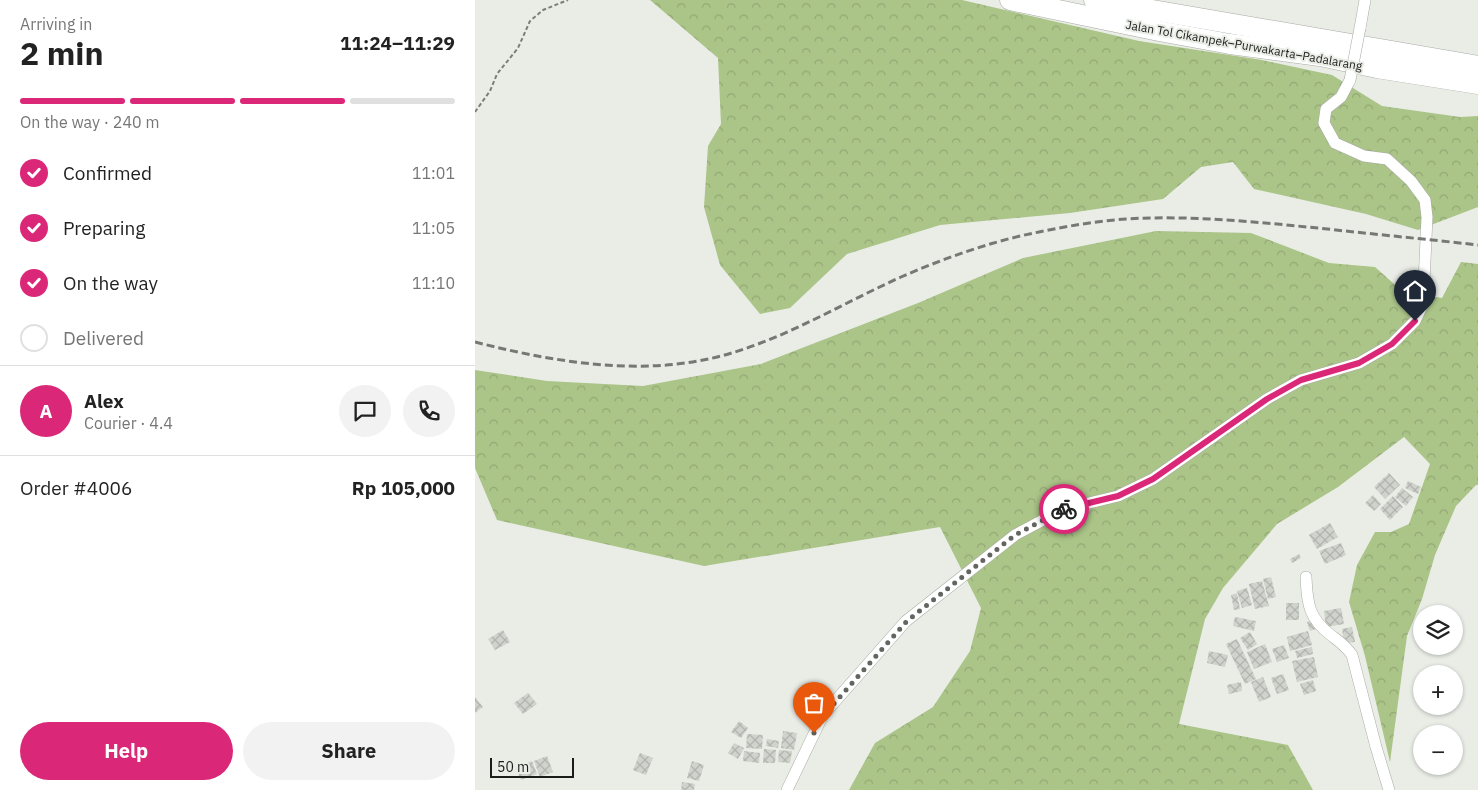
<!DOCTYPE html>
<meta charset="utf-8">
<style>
:root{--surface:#fff;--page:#f2f2f2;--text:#222;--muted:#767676;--line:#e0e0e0;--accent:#db2777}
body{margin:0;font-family:"IBM Plex Sans",sans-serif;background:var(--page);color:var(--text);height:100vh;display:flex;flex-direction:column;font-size:19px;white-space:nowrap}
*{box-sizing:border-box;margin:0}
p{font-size:16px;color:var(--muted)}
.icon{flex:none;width:28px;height:28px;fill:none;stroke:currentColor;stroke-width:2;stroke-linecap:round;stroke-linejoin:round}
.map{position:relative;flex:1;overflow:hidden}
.sheet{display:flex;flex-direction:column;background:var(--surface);width:475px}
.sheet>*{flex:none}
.fabs{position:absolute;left:938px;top:605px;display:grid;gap:10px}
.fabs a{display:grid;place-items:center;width:50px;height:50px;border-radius:50%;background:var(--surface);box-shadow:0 1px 4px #0004;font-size:25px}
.scale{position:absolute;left:15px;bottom:12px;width:84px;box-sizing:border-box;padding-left:5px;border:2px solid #1b1c1a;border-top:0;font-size:14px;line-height:18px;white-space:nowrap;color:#1b1c1a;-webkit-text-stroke:4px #e9ede6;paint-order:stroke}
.pin{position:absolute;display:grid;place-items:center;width:42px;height:42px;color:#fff;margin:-51px -21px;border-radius:50% 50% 50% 0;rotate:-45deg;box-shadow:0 0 5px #0007}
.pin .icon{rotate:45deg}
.courier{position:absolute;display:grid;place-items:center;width:50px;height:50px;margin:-25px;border:4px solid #db2777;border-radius:50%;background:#fff;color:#222;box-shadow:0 1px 6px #0007}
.head em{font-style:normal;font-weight:800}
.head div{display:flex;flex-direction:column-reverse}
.head{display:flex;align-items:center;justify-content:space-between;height:85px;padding:0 20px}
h1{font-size:32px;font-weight:800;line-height:38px}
.bar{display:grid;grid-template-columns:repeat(4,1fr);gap:8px 5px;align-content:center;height:60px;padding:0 20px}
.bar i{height:6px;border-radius:4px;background:var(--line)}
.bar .selected{background:var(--accent)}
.bar p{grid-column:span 4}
.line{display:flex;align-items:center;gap:12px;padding:0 20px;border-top:1px solid var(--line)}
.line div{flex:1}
.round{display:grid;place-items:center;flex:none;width:52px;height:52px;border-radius:26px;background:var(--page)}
ol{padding:0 20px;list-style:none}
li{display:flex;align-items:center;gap:15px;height:55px}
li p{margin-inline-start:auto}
li .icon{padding:5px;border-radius:50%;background:var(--accent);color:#fff;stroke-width:4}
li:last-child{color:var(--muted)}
li i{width:28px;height:28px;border:2px solid var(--line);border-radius:50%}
.button{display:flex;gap:10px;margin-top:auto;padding:10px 20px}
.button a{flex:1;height:58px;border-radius:30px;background:var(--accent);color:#fff;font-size:20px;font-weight:800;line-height:58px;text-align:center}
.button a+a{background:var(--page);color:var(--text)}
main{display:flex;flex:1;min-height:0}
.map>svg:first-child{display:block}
.forest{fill:url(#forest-crowns)}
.building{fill:url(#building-cross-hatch)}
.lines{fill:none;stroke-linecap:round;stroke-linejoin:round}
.minor-casing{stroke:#a8aba4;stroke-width:12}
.motorway-casing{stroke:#a8aba4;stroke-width:21}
.path{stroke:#7c7e7a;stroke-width:2;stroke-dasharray:4 2.5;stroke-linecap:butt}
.minor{stroke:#fff;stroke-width:11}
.motorway{stroke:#fff;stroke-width:20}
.rail{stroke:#767874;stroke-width:3;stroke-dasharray:8 4;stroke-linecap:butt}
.minor-bridge-casing{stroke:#a8aba4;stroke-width:12;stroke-linecap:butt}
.minor-bridge{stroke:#fff;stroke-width:11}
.done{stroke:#636561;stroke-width:5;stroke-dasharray:0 9}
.route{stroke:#db2777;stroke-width:6}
.labels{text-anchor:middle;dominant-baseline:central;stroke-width:4;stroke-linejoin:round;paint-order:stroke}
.street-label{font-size:12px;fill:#1b1c1a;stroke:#e9ede6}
</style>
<main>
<section class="sheet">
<div class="head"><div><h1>2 min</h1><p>Arriving in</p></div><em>11:24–11:29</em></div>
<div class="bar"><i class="selected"></i><i class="selected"></i><i class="selected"></i><i></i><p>On the way · 240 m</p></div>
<ol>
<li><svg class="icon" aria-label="check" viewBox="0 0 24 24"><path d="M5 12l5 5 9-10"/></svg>Confirmed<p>11:01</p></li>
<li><svg class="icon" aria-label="check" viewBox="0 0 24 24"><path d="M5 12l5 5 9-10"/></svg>Preparing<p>11:05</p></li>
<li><svg class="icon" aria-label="check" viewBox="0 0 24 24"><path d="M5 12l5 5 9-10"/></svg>On the way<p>11:10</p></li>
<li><i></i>Delivered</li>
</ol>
<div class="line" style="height:90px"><b class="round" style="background:var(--accent);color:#fff">A</b><div><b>Alex</b><p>Courier · 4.4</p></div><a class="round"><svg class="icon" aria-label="chat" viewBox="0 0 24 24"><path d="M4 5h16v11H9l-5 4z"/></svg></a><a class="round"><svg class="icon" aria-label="phone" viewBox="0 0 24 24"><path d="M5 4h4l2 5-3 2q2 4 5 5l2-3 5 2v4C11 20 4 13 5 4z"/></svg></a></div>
<div class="line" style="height:65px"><div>Order #4006</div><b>Rp 105,000</b></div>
<div class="button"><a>Help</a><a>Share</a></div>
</section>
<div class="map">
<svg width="1003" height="790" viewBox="0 0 1003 790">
<defs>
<pattern id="forest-crowns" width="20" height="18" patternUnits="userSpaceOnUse" patternTransform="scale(1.25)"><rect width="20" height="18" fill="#abc488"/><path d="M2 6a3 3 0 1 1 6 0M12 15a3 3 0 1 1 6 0" fill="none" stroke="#93a875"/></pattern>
<pattern id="building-cross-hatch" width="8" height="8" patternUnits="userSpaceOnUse" patternTransform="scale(1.25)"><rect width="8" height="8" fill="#d0d3cc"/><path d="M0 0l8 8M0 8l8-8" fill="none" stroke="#b2b5af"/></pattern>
</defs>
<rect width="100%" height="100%" fill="#e9ede6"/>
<!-- forest -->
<g class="forest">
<path d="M 175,0 L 487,0 L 664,41 L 787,60 L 857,75 L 907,106 L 985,117 L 1003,116 L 1003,207 L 943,230 L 891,214 L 779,189 L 758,162 L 726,167 L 688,199 L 595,213 L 465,225 L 372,254 L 315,308 L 285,314 L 245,265 L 229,207 L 233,146 L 246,124 L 243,58 Z"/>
<path d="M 681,231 L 776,233 L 854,263 L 900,267 L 927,291 L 967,298 L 986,262 L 1003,264 L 1003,485 L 1001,485 L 981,506 L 960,555 L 947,599 L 932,636 L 915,762 L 890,656 L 874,602 L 882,565 L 900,532 L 916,532 L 934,524 L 955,464 L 929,437 L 863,487 L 802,524 L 748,588 L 730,619 L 704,724 L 813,745 L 838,790 L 374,790 L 400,743 L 458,707 L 495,651 L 506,608 L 465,527 L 229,566 L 22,520 L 0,468 L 0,370 L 72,381 L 168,386 L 286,364 L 443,303 L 548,258 Z"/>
</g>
<!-- building -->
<g class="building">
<path d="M 914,473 L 925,485 L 910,499 L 899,487 Z"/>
<path d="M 933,481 L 946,487 L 943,494 L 930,488 Z"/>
<path d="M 927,488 L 938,497 L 931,506 L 920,497 Z"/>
<path d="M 898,495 L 906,504 L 899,511 L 890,503 Z"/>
<path d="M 918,496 L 928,507 L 915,520 L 905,509 Z"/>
<path d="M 855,523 L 863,537 L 842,549 L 834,535 Z"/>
<path d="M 866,543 L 871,555 L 850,564 L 844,551 Z"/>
<path d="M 824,554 L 826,558 L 817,563 L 815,559 Z"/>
<path d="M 796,577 L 801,597 L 793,599 L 788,579 Z"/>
<path d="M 787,581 L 794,606 L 780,609 L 774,584 Z"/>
<path d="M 772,588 L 777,605 L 767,608 L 762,591 Z"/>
<path d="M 762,593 L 765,609 L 759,610 L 756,595 Z"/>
<rect x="811" y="603" width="13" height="17"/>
<path d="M 866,608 L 869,624 L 851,627 L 849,611 Z"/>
<path d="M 760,617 L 781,621 L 779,631 L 758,626 Z"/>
<path d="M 838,620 L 841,629 L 835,631 L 832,622 Z"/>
<path d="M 877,627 L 880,642 L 869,643 L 867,629 Z"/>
<path d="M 28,630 L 35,642 L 20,650 L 13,639 Z"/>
<path d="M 833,631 L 837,645 L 815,651 L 812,637 Z"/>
<path d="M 775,632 L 782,644 L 773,650 L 765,638 Z"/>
<path d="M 762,639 L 781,679 L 770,684 L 751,644 Z"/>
<path d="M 790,644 L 797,662 L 779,669 L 772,652 Z"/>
<path d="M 809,645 L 814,658 L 802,662 L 797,649 Z"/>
<path d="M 837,647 L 838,654 L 822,658 L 820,651 Z"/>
<path d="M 734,651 L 753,655 L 750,667 L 732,663 Z"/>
<path d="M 839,657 L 843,677 L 822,682 L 817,661 Z"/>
<path d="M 808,674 L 814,690 L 802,694 L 796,678 Z"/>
<path d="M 788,677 L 796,697 L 784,702 L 776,682 Z"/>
<path d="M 838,680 L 841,691 L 829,695 L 825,684 Z"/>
<path d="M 766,682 L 767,691 L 754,694 L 752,685 Z"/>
<path d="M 53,693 L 62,704 L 48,714 L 39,703 Z"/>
<path d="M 0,697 L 8,707 L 0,713 Z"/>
<path d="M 264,721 L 273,728 L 266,738 L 256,732 Z"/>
<path d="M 308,731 L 322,733 L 319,750 L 306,748 Z"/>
<path d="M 272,734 L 288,735 L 287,749 L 271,748 Z"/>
<path d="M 292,739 L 304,741 L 303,748 L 291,746 Z"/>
<path d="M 259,743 L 269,748 L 263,759 L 253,753 Z"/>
<path d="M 289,749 L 301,750 L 300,763 L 288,763 Z"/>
<path d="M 304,750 L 317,751 L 315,763 L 303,762 Z"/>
<path d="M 269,751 L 285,753 L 284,763 L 268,761 Z"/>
<path d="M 165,753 L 178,758 L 171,775 L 158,770 Z"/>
<path d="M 72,756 L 78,772 L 65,777 L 59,761 Z"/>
<path d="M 57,761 L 62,774 L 46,780 L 41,768 Z"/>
<path d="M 217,761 L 229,765 L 224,781 L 212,778 Z"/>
<path d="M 207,782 L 220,784 L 219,790 L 206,790 Z"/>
</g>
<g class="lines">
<defs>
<g id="minor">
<path d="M 885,28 L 890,0"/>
<path d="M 831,577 C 832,604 834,619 857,636 C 865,642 871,646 877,655 L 901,747 L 914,790"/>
<path d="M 312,790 L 348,715 L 431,621 L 540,535 L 589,509 L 643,496 L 678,479 L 792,399 L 826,380 L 884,363 L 917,344 L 940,321 L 948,304 L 952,217 L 950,200 L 936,181 L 912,159 L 889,156 L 860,143 L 849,123 L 851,109 L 866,97 L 875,80"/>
</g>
<g id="motorway">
<path d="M 535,0 L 684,31 L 755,44 L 845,56 L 902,68 L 1003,84"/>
<path d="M 619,0 L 1003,66"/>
</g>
</defs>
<!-- minor casing -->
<use href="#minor" class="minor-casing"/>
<!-- motorway casing -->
<use href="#motorway" class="motorway-casing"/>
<!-- path -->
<path class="path" d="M 0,112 L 15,91 L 22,74 L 43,48 L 55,21 L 68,10 L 93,0"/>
<!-- minor -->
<use href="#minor" class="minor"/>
<!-- motorway -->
<use href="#motorway" class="motorway"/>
<!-- rail -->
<path class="rail" d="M 0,342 C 79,362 165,377 246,356 C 310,339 366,304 426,277 C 470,258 517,241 564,232 C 593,226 622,221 651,219 C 715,215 780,222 843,228 C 896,234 950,239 1003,245"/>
<defs>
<path id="minor-bridge" d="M 875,80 L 885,28"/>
</defs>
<!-- minor-bridge casing -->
<use href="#minor-bridge" class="minor-bridge-casing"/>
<!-- minor-bridge -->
<use href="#minor-bridge" class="minor-bridge"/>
</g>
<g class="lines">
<!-- done -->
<path class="done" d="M 339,733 L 348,716 L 432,621 L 540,535 L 589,509"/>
<!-- route -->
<path class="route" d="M 589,509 L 643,496 L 678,479 L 792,399 L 826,380 L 884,363 L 917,344 L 940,321"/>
</g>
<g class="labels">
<!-- street labels -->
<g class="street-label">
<text transform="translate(769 45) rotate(10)">Jalan Tol Cikampek–Purwakarta–Padalarang</text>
</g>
</g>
</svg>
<div class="fabs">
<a><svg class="icon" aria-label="layers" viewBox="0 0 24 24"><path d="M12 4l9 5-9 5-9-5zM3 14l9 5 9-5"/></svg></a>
<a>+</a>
<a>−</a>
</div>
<div class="scale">50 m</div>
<div class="pin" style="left:339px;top:733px;background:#ea580c"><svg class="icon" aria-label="bag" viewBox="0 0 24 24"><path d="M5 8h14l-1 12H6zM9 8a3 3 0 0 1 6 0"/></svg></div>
<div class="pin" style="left:940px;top:321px;background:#1f2937"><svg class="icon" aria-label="home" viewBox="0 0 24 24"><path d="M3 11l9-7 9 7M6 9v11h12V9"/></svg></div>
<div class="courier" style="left:589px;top:509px"><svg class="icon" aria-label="bike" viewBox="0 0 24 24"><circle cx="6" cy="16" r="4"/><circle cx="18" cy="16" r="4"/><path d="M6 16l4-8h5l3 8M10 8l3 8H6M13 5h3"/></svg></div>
</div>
</main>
